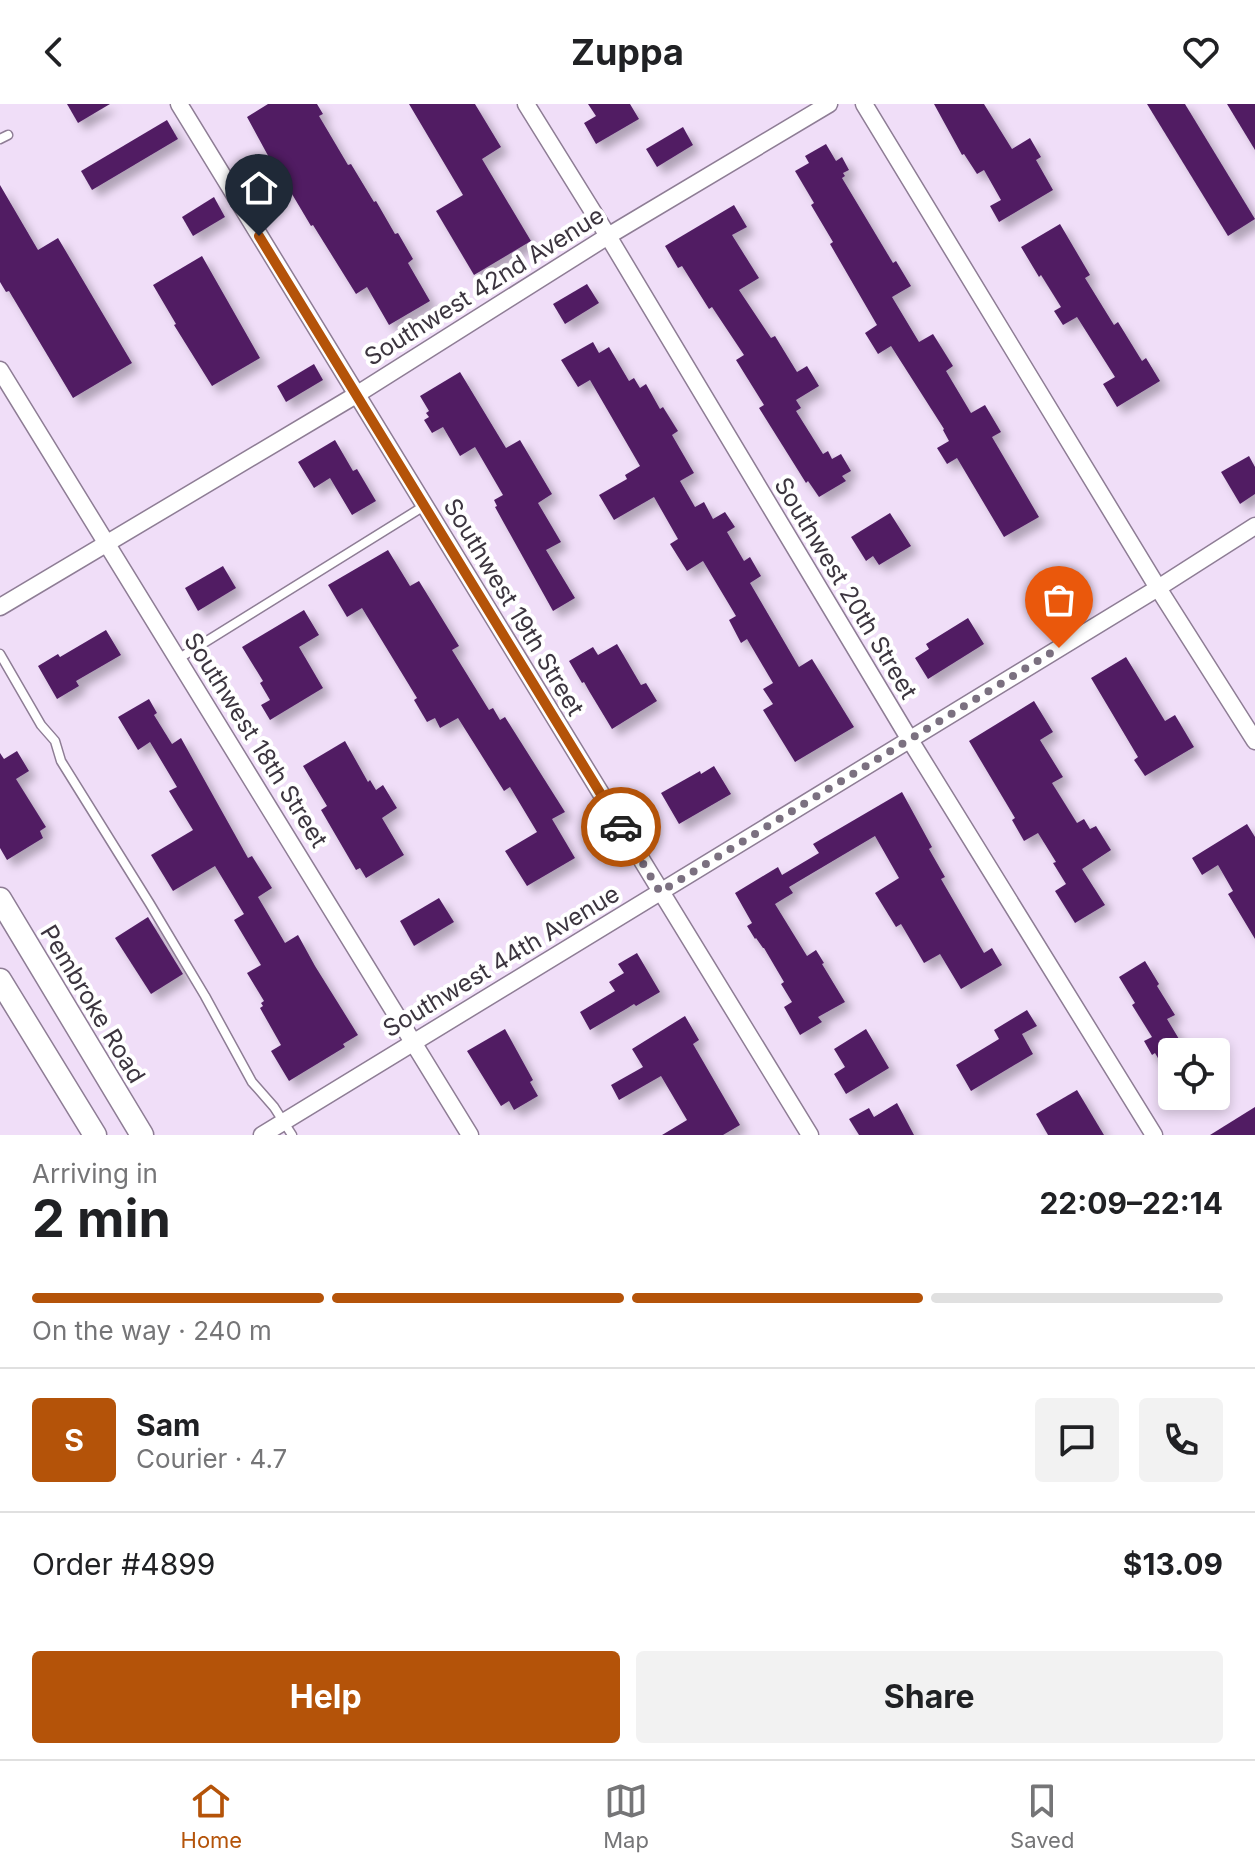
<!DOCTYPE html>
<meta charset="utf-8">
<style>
:root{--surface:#fff;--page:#f2f2f2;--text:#202124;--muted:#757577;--line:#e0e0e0;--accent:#b45309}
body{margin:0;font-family:Inter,sans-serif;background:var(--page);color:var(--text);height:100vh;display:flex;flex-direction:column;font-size:30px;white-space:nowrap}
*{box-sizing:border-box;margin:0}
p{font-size:26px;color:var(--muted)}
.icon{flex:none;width:44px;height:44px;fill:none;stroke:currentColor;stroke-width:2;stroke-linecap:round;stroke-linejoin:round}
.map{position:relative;height:1031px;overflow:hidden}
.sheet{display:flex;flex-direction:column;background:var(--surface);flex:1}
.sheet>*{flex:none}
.fabs{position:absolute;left:1158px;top:934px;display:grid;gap:16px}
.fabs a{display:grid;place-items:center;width:72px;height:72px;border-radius:8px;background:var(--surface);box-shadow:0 4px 12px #0003;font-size:40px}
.pin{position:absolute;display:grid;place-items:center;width:68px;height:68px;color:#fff;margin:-82px -34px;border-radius:50% 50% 50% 0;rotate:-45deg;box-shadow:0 0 8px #0007}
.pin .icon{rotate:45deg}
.courier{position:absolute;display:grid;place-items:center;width:80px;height:80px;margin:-40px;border:6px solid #b45309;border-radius:50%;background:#fff;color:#222;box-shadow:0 2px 10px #0007}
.overview em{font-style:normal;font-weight:700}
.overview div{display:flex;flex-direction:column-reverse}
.overview{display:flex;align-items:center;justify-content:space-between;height:136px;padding:0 32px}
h1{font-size:52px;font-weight:700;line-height:60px}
.bar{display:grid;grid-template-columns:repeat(4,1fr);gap:12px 8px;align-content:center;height:96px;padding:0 32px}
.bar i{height:10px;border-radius:6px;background:var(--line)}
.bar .on{background:var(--accent)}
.bar p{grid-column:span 4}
.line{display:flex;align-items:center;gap:20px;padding:0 32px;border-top:2px solid var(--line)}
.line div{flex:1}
.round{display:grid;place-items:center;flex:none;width:84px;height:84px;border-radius:8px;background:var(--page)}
.cta{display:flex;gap:16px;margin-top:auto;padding:16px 32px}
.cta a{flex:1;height:92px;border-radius:8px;background:var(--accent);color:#fff;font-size:32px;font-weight:700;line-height:92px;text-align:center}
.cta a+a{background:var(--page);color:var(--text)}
header{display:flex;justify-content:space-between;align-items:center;height:104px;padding:0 32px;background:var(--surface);font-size:36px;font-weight:700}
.tabs{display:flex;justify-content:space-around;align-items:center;height:112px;border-top:2px solid var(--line);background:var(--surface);font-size:22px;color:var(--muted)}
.tabs a{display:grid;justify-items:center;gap:4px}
.tabs .on{color:var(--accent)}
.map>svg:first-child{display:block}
.building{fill:#511e64;filter:url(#shadow)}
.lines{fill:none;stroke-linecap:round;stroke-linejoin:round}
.service-casing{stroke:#8e7d95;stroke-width:11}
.minor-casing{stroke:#8e7d95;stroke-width:19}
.secondary-casing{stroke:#8e7d95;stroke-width:25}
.service{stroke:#fff;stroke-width:8}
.minor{stroke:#fff;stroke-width:16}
.secondary{stroke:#fff;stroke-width:22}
.done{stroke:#7b7080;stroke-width:8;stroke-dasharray:0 14.4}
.route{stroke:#b45309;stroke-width:10}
.labels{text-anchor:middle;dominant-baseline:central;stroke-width:8;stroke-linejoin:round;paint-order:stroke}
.street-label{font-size:24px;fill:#3c353f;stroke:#fff}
</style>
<header><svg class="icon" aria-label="back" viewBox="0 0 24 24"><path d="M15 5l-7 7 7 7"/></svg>Zuppa<svg class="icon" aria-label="heart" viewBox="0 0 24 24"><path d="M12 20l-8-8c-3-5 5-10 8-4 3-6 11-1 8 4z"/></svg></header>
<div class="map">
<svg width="1255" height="1031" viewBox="0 0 1255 1031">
<defs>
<filter id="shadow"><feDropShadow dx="7" dy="7" stdDeviation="4" flood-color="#0004"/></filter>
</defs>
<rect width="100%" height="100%" fill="#f0def8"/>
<!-- building -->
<g class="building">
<path d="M 67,0 L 110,0 L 78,19 Z"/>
<path d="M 268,0 L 317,0 L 323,10 L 319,12 L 348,61 L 351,60 L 374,98 L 376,97 L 395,130 L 398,129 L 413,155 L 408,159 L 430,197 L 389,221 L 367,183 L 356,190 L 313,121 L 311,122 L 286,80 L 284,81 L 247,13 Z"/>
<path d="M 409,0 L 475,0 L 501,43 L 482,55 L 531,137 L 474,171 L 436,107 L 463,91 Z"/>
<path d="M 588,0 L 630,0 L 639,15 L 596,40 L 584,19 L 596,12 Z"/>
<path d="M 934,0 L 984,0 L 1012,45 L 1030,34 L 1041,53 L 1036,56 L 1053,86 L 999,118 L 990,102 L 1001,96 L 984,66 L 977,70 L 964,50 L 962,51 Z"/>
<path d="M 1147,0 L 1185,0 L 1255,115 L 1228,132 Z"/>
<path d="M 1227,0 L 1255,0 L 1255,46 Z"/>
<path d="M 167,16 L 178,35 L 92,86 L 81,67 Z"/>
<path d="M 683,23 L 693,41 L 657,63 L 646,45 Z"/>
<path d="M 826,40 L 836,57 L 842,53 L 849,66 L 843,69 L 845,72 L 842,74 L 893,159 L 896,157 L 911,182 L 892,193 L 919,238 L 933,230 L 953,262 L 946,267 L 971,309 L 985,301 L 1001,328 L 992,333 L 1039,413 L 1004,433 L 957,354 L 947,360 L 937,344 L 949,337 L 943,326 L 944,325 L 891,242 L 878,250 L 865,229 L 877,221 L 830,140 L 833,138 L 811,101 L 814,99 L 795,67 L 809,59 L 805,52 Z"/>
<path d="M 0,81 L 38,146 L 58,134 L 132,259 L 73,294 L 9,187 L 6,188 L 0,178 Z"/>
<path d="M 214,93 L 225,113 L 193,132 L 182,113 Z"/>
<path d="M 734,101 L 747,123 L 732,131 L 759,174 L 739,186 L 771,234 L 775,232 L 797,268 L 807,262 L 819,282 L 796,296 L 801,304 L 796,307 L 823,350 L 828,347 L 832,355 L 841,350 L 851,367 L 842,372 L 846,377 L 819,393 L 808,377 L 806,379 L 759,304 L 764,301 L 736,256 L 744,251 L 712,203 L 709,205 L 682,162 L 678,164 L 665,142 Z"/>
<path d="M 1060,120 L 1090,171 L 1085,174 L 1114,221 L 1118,218 L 1142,257 L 1146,254 L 1160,277 L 1117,303 L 1103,280 L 1115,273 L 1077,213 L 1063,221 L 1054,207 L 1061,203 L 1041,171 L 1039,173 L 1021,143 Z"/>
<path d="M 202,152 L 260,254 L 212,282 L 174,221 L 176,220 L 153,181 Z"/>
<path d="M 587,180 L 599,199 L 565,220 L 553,200 Z"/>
<path d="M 593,238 L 599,249 L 609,243 L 629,277 L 634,274 L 640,284 L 646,280 L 660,305 L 663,303 L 678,327 L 672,331 L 694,369 L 680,377 L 695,403 L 704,398 L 713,415 L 725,408 L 735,423 L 727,428 L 744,457 L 750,453 L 761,472 L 750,479 L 799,563 L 812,555 L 854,623 L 795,658 L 763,606 L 773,600 L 763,585 L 773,579 L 747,535 L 741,539 L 729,516 L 736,512 L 703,457 L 687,467 L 670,440 L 678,435 L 654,393 L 614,416 L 599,391 L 627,375 L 625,371 L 640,362 L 590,276 L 578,283 L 561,256 Z"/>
<path d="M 314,260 L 323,276 L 286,298 L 277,282 Z"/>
<path d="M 460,268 L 506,344 L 520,336 L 552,390 L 538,399 L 561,438 L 546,446 L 575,494 L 553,507 L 495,403 L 497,402 L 494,396 L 503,391 L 475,343 L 460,352 L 443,323 L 432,329 L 424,316 L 429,313 L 426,309 L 429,307 L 420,292 Z"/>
<path d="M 335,336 L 353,367 L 357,365 L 376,397 L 352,411 L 330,374 L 314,384 L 298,358 Z"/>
<path d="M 1249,352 L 1255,363 L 1255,390 L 1240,400 L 1221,368 Z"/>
<path d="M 890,409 L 911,442 L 879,461 L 873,452 L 866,457 L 851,433 Z"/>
<path d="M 388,446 L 410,482 L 419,477 L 459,542 L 452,546 L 489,606 L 493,604 L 500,616 L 505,613 L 565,708 L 552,715 L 575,754 L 527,782 L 505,747 L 537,728 L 510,683 L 504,687 L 458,614 L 440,624 L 435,614 L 427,618 L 414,596 L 417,594 L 362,504 L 347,513 L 328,481 Z"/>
<path d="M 223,462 L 236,484 L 198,507 L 185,484 Z"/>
<path d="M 304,506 L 319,531 L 299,543 L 323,584 L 270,616 L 261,601 L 270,596 L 260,579 L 263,577 L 242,543 Z"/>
<path d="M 968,514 L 984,540 L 928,575 L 915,554 L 929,545 L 926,540 Z"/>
<path d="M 106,526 L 121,551 L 76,577 L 79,582 L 57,595 L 38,562 L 58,550 L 60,553 Z"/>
<path d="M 617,540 L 641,581 L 646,579 L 657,597 L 612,625 L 589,587 L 584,578 L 582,579 L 569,557 L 593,543 L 598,551 Z"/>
<path d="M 1126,553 L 1165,617 L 1175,611 L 1194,643 L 1145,672 L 1134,656 L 1138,653 L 1091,574 Z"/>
<path d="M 149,595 L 157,609 L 154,611 L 172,640 L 181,634 L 248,754 L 252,752 L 272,784 L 258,793 L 285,839 L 298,831 L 315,862 L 358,931 L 343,940 L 345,943 L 289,977 L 271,947 L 281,941 L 260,904 L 263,902 L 261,899 L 264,897 L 247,869 L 261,861 L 234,816 L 244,810 L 215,762 L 173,787 L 151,751 L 193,726 L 169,687 L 177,683 L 150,638 L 138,646 L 118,613 Z"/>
<path d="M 1034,597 L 1053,628 L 1040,636 L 1063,673 L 1052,679 L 1077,719 L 1084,715 L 1090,725 L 1096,722 L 1111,746 L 1082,765 L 1105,801 L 1075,819 L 1055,787 L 1066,780 L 1053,759 L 1056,758 L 1038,729 L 1024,737 L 1012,716 L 1015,714 L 969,637 Z"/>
<path d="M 345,637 L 368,678 L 370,676 L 376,686 L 383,681 L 397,704 L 382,714 L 404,751 L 366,774 L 360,764 L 356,766 L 321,706 L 327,702 L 303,662 Z"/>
<path d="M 17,647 L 29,667 L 16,675 L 46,723 L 40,727 L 43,734 L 7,756 L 0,744 L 0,649 L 4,655 Z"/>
<path d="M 714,662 L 731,690 L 679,720 L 661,689 L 700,667 L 701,670 Z"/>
<path d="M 902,688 L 932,743 L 929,745 L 945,773 L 941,775 L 984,849 L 992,844 L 1002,861 L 961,885 L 940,850 L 924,859 L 901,820 L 896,823 L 875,789 L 899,774 L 875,732 L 789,783 L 793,789 L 775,800 L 807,852 L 816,846 L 824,859 L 822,860 L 845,898 L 818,913 L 822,918 L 800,931 L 784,903 L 792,898 L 781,880 L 784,878 L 764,844 L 763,844 L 756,834 L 755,835 L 747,822 L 752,819 L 735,789 L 778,763 L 782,771 L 819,749 L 813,740 Z"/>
<path d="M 1247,720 L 1255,733 L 1255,835 L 1228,790 L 1233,787 L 1218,761 L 1202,771 L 1192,754 Z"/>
<path d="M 439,794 L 454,818 L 414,842 L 400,817 Z"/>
<path d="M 148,813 L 183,870 L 151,890 L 115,834 Z"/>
<path d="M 637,849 L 660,888 L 636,902 L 634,900 L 626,905 L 590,926 L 580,908 L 615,887 L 609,878 L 624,869 L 618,860 Z"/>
<path d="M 1145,857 L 1159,880 L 1157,882 L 1175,911 L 1167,915 L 1182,940 L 1179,942 L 1182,948 L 1172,948 L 1172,978 L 1155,949 L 1152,951 L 1144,937 L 1152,933 L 1132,901 L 1135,899 L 1119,873 Z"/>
<path d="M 1027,906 L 1037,922 L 1022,930 L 1033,950 L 971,987 L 956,961 L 999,935 L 994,926 Z"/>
<path d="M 685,912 L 699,936 L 693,940 L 740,1021 L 723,1031 L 662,1031 L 687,1016 L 661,972 L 619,996 L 611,981 L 643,963 L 632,945 Z"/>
<path d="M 505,925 L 533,976 L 530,978 L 538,992 L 514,1006 L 509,997 L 501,1002 L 467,947 Z"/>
<path d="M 866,925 L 889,964 L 846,990 L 834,970 L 845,963 L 834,945 Z"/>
<path d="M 1077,986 L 1104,1031 L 1048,1031 L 1036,1010 Z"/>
<path d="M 897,999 L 914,1031 L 859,1031 L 849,1015 L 869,1004 L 874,1013 Z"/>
<path d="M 1255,1003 L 1255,1031 L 1210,1031 Z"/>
</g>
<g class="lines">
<defs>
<g id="service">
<path d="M 0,35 L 8,31"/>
<path d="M 0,550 L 41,621 L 55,637 L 61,657 L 150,800 L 205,892 L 252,978 L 274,1003 L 292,1031"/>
<path d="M 178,555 L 424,402"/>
</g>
<g id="minor">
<path d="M 179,0 L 810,1031"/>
<path d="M 526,0 L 608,132 L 910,636 L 1154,1031"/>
<path d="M 864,0 L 1158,484 L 1255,637"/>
<path d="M 0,266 L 470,1031"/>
<path d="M 0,503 L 356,291 L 608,132 L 829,0"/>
<path d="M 262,1031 L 1158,484 L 1255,422"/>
</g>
<g id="secondary">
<path d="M 0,795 L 142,1031"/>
<path d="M 0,876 L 95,1031"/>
</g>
</defs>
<!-- service casing -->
<use href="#service" class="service-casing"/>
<!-- minor casing -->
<use href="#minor" class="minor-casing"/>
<!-- secondary casing -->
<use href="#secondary" class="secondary-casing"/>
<!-- service -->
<use href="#service" class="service"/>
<!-- minor -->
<use href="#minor" class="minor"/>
<!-- secondary -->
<use href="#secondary" class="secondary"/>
</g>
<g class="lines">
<!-- done -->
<path class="done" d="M 621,723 L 660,788 L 1059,544"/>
<!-- route -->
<path class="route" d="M 259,132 L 621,723"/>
</g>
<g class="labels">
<!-- street labels -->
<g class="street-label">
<text transform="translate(484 182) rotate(-32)">Southwest 42nd Avenue</text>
<text transform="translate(846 484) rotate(59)">Southwest 20th Street</text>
<text transform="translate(514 503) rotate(59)">Southwest 19th Street</text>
<text transform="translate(256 636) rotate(58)">Southwest 18th Street</text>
<text transform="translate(501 857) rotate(-31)">Southwest 44th Avenue</text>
<text transform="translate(93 900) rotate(59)">Pembroke Road</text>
</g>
</g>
</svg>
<div class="fabs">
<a><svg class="icon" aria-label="locate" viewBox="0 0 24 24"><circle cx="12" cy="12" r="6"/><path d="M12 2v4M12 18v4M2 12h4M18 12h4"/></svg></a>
</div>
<div class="pin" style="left:1059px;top:544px;background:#ea580c"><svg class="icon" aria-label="bag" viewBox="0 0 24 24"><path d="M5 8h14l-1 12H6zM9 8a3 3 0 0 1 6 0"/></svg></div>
<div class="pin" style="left:259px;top:132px;background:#1f2937"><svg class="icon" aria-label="home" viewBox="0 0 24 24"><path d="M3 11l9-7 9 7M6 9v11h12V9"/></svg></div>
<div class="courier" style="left:621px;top:723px"><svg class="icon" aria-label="car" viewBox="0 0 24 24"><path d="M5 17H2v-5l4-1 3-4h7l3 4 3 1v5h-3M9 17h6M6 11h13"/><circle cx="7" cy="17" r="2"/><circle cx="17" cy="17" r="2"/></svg></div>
</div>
<section class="sheet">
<div class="overview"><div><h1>2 min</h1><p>Arriving in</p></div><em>22:09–22:14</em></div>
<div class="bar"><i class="on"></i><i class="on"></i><i class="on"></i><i></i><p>On the way · 240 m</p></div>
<div class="line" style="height:144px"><b class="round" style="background:var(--accent);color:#fff">S</b><div><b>Sam</b><p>Courier · 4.7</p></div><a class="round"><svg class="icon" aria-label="chat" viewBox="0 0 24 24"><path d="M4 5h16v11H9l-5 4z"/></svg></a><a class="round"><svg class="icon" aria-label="phone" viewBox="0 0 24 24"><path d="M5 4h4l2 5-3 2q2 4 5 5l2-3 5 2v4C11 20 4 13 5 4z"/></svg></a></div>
<div class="line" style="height:104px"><div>Order #4899</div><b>$13.09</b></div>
<div class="cta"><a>Help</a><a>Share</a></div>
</section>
<nav class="tabs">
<a class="on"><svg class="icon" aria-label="home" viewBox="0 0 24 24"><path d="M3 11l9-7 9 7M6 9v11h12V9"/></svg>Home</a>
<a><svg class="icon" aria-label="map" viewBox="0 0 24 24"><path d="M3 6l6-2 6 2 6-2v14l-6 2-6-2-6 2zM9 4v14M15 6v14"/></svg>Map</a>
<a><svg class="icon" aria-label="saved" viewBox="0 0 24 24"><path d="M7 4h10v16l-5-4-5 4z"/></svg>Saved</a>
</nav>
